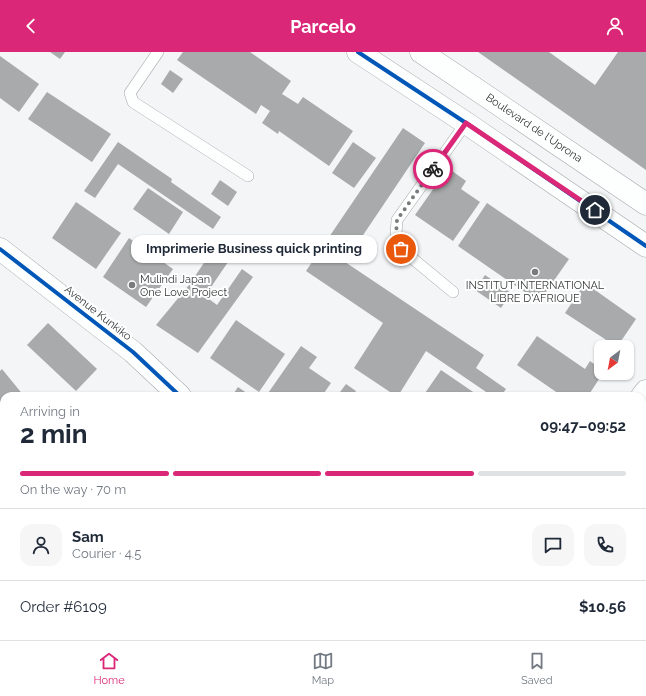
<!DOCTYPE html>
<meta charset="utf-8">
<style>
:root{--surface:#fff;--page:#f6f6f7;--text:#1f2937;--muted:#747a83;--line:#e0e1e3;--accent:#db2777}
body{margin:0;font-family:Raleway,sans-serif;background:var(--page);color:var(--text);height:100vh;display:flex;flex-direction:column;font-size:15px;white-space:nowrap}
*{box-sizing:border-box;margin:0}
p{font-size:13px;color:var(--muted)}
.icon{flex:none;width:22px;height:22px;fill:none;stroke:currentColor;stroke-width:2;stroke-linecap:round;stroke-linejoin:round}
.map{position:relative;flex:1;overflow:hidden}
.side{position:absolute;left:0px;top:340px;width:646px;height:248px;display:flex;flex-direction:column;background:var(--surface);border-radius:12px 12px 0 0;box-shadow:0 1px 3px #0004}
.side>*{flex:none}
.needle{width:26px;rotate:212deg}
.controls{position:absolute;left:594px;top:288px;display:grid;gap:8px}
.controls a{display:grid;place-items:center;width:40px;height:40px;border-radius:8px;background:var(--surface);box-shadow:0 1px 3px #0004;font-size:20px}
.pin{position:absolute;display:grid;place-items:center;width:34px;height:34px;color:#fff;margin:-17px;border:2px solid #fff;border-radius:50%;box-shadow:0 1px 4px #0007}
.courier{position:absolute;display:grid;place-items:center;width:40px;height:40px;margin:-20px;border:3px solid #db2777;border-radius:50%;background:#fff;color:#222;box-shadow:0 1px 5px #0007}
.bubble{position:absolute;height:28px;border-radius:12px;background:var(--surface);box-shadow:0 1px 3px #0004;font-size:13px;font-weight:700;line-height:28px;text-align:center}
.overview em{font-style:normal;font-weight:700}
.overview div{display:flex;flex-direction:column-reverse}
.overview{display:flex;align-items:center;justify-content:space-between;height:68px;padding:0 20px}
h1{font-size:26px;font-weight:700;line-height:30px}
.bar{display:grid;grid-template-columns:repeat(4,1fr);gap:6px 4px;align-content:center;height:48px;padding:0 20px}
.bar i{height:5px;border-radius:3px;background:var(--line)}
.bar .selected{background:var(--accent)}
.bar p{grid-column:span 4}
.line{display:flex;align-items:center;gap:10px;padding:0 20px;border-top:1px solid var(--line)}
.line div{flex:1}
.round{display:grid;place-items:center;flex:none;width:42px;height:42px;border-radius:12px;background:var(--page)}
header{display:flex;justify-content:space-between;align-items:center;height:52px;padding:0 20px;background:var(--accent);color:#fff;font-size:18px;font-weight:700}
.menu{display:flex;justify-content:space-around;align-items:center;height:56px;border-top:1px solid var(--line);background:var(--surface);font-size:11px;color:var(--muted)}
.menu a{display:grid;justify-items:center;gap:2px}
.menu .selected{color:var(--accent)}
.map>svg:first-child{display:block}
.building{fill:#a8aaab}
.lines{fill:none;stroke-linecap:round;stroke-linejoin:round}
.lane-casing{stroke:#a7a9ab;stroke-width:12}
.street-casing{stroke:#a7a9ab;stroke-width:23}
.secondary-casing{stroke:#a7a9ab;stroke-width:23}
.lane{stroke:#fdfefe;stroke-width:11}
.street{stroke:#fdfefe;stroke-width:22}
.secondary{stroke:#fdfefe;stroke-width:22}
.cycleway-casing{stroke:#fff;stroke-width:6}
.cycleway{stroke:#0057b8;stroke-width:4}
.done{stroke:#797b7d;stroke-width:4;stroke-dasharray:0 7.2}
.route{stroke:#db2777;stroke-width:5}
.poi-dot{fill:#797b7d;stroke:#fff;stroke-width:1.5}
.labels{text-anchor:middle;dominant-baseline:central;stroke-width:4;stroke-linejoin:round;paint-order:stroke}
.street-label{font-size:11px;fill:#37393b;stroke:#fff}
.poi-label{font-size:11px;fill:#37393b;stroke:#fff;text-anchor:start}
</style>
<header><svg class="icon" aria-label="back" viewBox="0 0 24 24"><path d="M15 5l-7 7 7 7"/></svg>Parcelo<svg class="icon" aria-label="person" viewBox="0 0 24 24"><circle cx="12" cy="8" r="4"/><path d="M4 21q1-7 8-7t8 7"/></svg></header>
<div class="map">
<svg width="646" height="588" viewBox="0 0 646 588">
<rect width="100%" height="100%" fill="#f3f5f7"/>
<!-- building -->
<g class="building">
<path d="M 50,0 L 65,0 L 60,7 Z"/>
<path d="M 183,0 L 250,0 L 291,29 L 282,42 L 298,52 L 303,45 L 353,79 L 329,114 L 279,79 L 278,82 L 262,71 L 270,59 L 261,53 L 256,62 L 177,8 Z"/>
<path d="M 478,0 L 549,0 L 595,33 L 618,0 L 646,0 L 646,118 Z"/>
<path d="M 0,4 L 39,32 L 19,60 L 0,46 Z"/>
<path d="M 170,18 L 183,27 L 173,41 L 161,32 Z"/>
<path d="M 47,40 L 111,82 L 92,110 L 28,67 Z"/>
<path d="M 403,76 L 425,91 L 345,210 L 484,303 L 476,316 L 506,337 L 501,344 L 492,344 L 426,299 L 398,344 L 396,344 L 354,316 L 383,271 L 306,219 Z"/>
<path d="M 118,90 L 172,127 L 171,130 L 221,165 L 213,177 L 118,112 L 95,146 L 84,139 Z"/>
<path d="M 353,90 L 376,106 L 354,136 L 332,121 Z"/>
<path d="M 448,116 L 466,129 L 461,137 L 480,150 L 453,189 L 415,163 Z"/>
<path d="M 220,128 L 237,140 L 228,154 L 211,142 Z"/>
<path d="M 148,136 L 183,160 L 169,182 L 133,157 Z"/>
<path d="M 76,150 L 121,181 L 96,217 L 52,186 Z"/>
<path d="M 487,151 L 569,207 L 539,250 L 458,194 Z"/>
<path d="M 129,186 L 173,217 L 146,255 L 103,225 Z"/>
<path d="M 212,199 L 228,210 L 205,244 L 217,253 L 242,217 L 253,225 L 198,301 L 156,273 L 189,233 Z"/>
<path d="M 485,223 L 511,241 L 501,256 L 475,238 Z"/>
<path d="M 585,231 L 636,267 L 617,295 L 565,261 Z"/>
<path d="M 236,268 L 285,302 L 259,340 L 210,306 Z"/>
<path d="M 48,271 L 97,317 L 76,339 L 27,293 Z"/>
<path d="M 537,284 L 585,317 L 590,309 L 601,317 L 601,321 L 603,321 L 588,344 L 562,344 L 517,313 Z"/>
<path d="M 301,294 L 317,305 L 309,316 L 331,331 L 322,344 L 266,344 Z"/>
<path d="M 2,317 L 24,344 L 4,344 L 4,388 L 0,383 L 0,319 Z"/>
<path d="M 441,318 L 479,344 L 423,344 Z"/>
<path d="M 346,332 L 356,339 L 352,344 L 337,344 Z"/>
<path d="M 238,335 L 251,344 L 232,344 Z"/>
<path d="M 646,443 L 646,506 L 642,511 L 642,449 Z"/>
<path d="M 0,459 L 4,464 L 4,473 L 0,476 Z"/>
<path d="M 21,584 L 46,584 L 40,588 L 24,588 Z"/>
<path d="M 176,584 L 206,584 L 201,588 L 180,588 Z"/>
<path d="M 281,584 L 319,584 L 314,588 L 284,588 Z"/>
<path d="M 510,584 L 532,584 L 537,588 L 507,588 Z"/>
<path d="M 568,584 L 601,584 L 598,588 L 565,588 Z"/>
</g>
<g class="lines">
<defs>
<g id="lane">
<path d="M 158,0 L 130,41 L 133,50 L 248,124"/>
<path d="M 453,240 L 401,197 L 396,183 L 397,168 L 466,71"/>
</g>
<g id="street">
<path d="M 0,197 L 133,300 L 180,344"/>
<path d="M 642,344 L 646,339"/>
<path d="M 0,419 L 4,424"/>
<path d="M 0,524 L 4,520"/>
<path d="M 135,584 L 138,588"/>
<path d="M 411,584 L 415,588"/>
<path d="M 461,588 L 464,584"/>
</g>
<g id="secondary">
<path d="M 358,0 L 466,71 L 646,194"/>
<path d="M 421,0 L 646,152"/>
</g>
</defs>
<!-- lane casing -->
<use href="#lane" class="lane-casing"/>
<!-- street casing -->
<use href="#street" class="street-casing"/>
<!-- secondary casing -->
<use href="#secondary" class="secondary-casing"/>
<!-- lane -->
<use href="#lane" class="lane"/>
<!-- street -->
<use href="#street" class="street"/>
<!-- secondary -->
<use href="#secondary" class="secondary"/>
<defs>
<g id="cycleway">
<path d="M 358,0 L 466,71 L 646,194"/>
<path d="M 0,197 L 133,300 L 180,344"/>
</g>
</defs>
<!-- cycleway casing -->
<use href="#cycleway" class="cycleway-casing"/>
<!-- cycleway -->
<use href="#cycleway" class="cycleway"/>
</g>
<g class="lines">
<!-- done -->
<path class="done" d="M 401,197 L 396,183 L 397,168 L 433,117"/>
<!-- route -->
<path class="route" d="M 433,117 L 466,71 L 595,158"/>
</g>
<!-- markers -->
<g class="poi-dot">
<circle cx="535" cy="220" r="4"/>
<circle cx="132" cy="233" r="4"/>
</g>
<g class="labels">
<!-- street labels -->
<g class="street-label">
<text transform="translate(534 76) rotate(34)">Boulevard de l'Uprona</text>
<text transform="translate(98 261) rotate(38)">Avenue Kunkiko</text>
</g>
<!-- poi labels -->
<g class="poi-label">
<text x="140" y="227">Mulindi Japan<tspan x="140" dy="13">One Love Project</tspan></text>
<text x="535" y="233" text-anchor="middle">INSTITUT INTERNATIONAL<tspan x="535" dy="13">LIBRE D'AFRIQUE</tspan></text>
</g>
</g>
</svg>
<div class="controls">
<a><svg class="needle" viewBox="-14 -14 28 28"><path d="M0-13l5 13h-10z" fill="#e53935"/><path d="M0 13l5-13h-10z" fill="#747a83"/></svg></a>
</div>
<div class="pin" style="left:401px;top:197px;background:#ea580c"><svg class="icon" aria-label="bag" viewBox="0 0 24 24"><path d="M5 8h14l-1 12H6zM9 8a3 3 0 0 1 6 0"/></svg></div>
<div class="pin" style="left:595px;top:158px;background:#1f2937"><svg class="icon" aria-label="home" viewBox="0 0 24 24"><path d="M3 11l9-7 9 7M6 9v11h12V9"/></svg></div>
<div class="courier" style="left:433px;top:117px"><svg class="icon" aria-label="bike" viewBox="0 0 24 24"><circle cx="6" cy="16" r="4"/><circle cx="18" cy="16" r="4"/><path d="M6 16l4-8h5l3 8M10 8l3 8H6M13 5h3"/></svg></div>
<div class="bubble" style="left:131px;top:183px;width:246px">Imprimerie Business quick printing</div>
<section class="side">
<div class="overview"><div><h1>2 min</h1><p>Arriving in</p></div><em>09:47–09:52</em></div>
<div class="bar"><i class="selected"></i><i class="selected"></i><i class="selected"></i><i></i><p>On the way · 70 m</p></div>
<div class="line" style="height:72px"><a class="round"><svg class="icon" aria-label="person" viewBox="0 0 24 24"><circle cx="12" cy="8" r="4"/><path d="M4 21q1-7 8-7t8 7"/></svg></a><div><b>Sam</b><p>Courier · 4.5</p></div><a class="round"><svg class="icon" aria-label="chat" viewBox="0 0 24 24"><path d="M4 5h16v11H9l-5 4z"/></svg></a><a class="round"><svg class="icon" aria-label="phone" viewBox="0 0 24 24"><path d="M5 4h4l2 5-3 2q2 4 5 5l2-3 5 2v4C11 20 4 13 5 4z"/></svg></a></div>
<div class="line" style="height:52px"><div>Order #6109</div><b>$10.56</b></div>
</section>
</div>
<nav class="menu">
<a class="selected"><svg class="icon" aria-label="home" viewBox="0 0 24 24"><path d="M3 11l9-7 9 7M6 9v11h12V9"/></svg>Home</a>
<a><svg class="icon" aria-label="map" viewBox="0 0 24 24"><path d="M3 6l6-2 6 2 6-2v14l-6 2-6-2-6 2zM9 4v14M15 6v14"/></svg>Map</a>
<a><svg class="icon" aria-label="saved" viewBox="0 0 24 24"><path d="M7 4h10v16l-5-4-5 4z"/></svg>Saved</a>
</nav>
